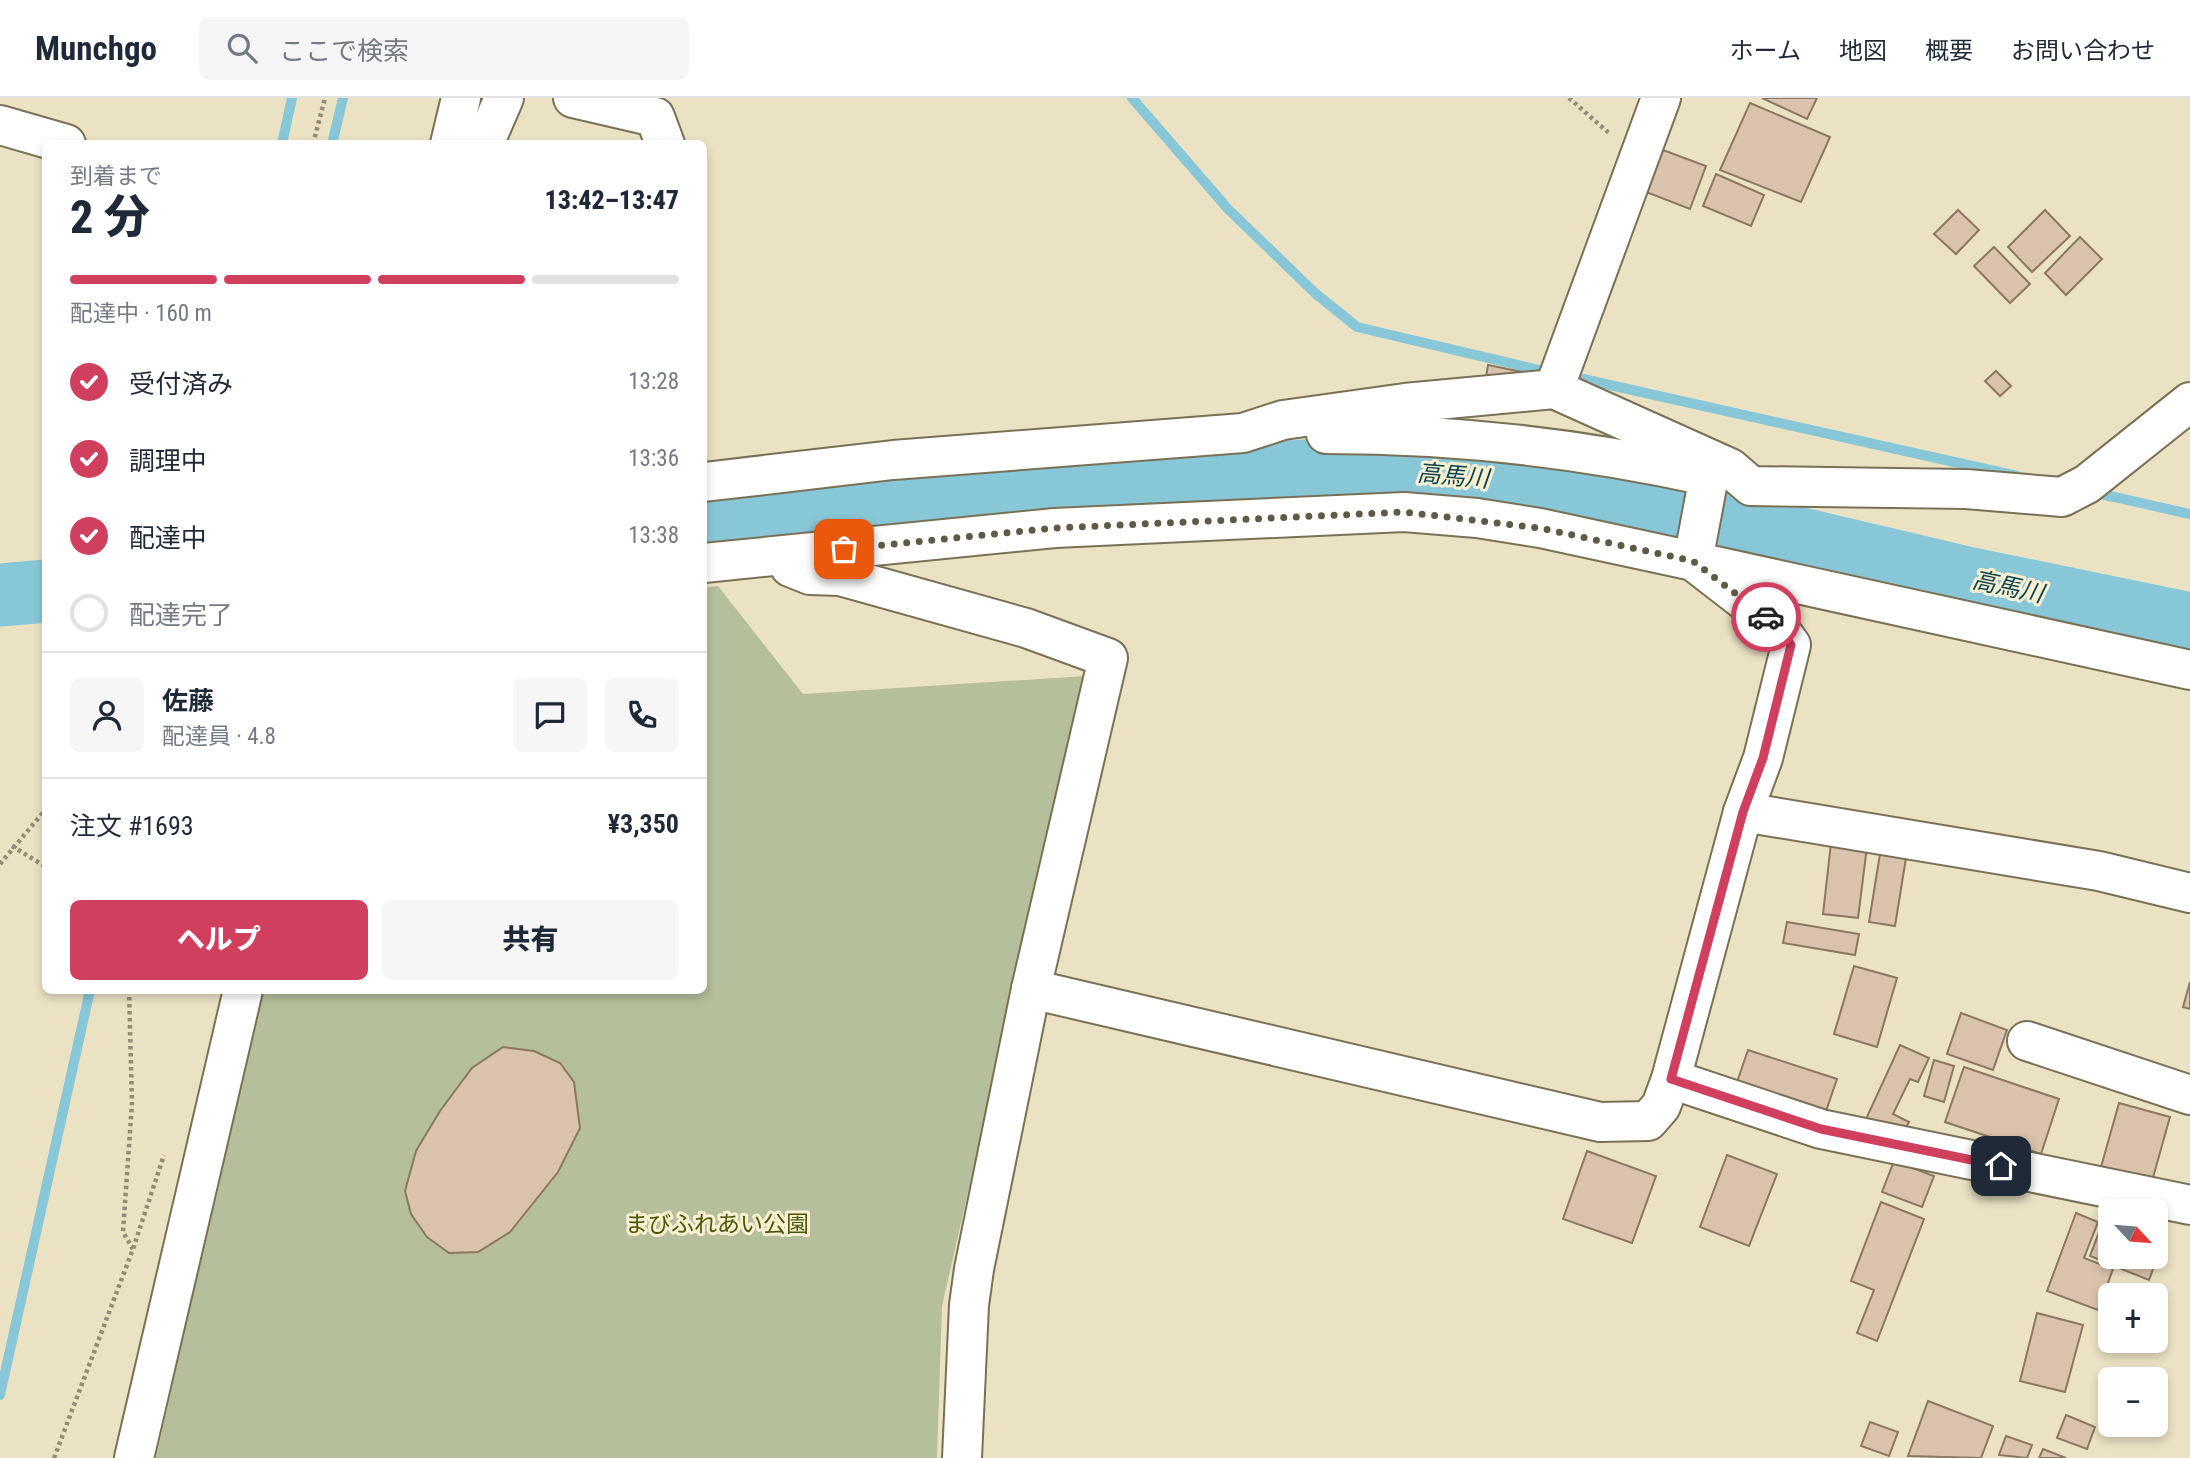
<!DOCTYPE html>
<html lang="ja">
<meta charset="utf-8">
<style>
:root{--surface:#fff;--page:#f6f6f7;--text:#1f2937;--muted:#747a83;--line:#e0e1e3;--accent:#d0405e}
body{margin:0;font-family:"Roboto Condensed","Noto Sans JP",sans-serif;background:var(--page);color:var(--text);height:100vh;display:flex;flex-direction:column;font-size:26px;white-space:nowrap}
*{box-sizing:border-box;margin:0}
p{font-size:23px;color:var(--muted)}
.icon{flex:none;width:38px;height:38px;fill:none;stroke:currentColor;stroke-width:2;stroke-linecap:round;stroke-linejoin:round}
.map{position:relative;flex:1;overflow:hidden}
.panel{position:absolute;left:42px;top:42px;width:665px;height:854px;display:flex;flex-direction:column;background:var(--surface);border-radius:10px;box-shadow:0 4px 10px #0003}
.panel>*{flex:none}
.needle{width:46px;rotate:116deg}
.fabs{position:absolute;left:2098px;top:1101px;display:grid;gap:14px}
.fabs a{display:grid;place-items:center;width:70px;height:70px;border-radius:10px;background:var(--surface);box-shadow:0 4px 10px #0003;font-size:35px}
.pin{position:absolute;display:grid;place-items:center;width:60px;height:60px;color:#fff;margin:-30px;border-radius:14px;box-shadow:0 4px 10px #0006}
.courier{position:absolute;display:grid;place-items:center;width:70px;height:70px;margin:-35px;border:5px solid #d0405e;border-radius:50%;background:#fff;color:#222;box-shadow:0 2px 9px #0007}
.headline em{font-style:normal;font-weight:800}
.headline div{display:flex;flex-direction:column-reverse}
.headline{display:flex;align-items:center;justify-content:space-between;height:119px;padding:0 28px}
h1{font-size:46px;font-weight:800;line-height:52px}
.bar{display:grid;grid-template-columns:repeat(4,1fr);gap:10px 7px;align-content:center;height:84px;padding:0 28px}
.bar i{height:9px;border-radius:5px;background:var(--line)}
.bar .on{background:var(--accent)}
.bar p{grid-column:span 4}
.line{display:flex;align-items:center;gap:18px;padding:0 28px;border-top:2px solid var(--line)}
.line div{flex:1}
.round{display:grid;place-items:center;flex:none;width:74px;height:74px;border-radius:10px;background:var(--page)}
ol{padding:0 28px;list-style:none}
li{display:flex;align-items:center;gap:21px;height:77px}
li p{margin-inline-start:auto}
li .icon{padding:7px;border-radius:50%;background:var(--accent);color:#fff;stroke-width:4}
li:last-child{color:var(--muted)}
li i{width:38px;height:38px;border:4px solid var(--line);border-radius:50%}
.cta{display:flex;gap:14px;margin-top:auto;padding:14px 28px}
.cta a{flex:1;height:80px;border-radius:10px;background:var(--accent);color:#fff;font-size:28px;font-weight:800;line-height:80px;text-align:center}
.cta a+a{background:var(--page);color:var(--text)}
header{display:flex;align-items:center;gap:42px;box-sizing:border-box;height:98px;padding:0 35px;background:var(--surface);border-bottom:2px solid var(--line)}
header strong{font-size:33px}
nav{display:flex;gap:38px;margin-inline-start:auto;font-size:24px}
.search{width:490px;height:63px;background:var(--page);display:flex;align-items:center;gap:18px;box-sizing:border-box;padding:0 24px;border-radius:10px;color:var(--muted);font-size:26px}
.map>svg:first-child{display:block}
.green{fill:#b5bf9b}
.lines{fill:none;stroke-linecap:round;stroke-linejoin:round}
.stream{stroke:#88c7d8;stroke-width:10}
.river{stroke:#88c7d8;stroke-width:63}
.building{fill:#dac3ac;stroke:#8c7761;stroke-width:2}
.minor-casing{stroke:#797156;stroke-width:42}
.path{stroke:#938c76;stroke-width:4.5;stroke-dasharray:3.5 3.5;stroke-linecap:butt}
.minor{stroke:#fff;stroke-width:38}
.done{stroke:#5f5a48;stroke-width:7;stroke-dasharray:0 12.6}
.route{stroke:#d0405e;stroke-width:9}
.labels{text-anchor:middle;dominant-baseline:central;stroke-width:6;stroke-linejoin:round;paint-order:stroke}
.park-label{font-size:23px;fill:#4a580a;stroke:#f9efd1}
.water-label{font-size:24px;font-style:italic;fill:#0a4450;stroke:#f9efd1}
</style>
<header>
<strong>Munchgo</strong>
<div class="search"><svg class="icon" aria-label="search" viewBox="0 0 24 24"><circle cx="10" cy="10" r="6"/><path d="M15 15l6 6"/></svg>ここで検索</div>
<nav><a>ホーム</a><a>地図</a><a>概要</a><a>お問い合わせ</a></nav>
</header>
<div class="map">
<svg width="2190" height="1360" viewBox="0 0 2190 1360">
<rect width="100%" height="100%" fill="#ebe2c4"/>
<!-- green -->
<path class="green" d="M 718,488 L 803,596 L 1086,578 L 942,1208 L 937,1360 L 156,1360 L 261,893 L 704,892 L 704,490 Z"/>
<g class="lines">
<!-- stream -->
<g class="stream">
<path d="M 1132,0 L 1228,111 L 1315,195 L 1357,229 L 1539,272"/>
<path d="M 282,46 L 292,0"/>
<path d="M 332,46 L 343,0"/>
<path d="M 1583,281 L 2017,378"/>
<path d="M 2101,396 L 2190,416"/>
<path d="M 0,1297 L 90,892"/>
</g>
<!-- river -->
<g class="river">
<path d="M 704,428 L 1106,385 L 1356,370 L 1494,381 L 1632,401 L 1962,479 L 2190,526"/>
<path d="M 0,497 L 46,493"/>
</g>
</g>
<!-- building -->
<g class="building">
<path d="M 1762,0 L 1817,0 L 1807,21 Z"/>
<path d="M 1750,5 L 1830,39 L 1801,104 L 1720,72 Z"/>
<path d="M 1663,52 L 1706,68 L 1690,111 L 1646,94 Z"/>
<path d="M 1716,76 L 1764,97 L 1751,128 L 1703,108 Z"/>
<path d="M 1958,112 L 1979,132 L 1956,156 L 1934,136 Z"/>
<path d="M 2045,112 L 2070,138 L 2032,174 L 2008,149 Z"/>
<path d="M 2080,139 L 2102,161 L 2066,197 L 2045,175 Z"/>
<path d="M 1994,149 L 2030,186 L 2010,205 L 1974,168 Z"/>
<path d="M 1488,267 L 1532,276 L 1486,279 Z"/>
<path d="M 1996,273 L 2011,288 L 2000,298 L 1985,283 Z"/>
<path d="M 1831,745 L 1867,749 L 1858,820 L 1823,816 Z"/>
<path d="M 1880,756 L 1906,760 L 1895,828 L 1869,824 Z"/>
<path d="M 1787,824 L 1859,836 L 1855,857 L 1783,845 Z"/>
<path d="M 1854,868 L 1897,880 L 1877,949 L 1834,936 Z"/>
<path d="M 2190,884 L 2190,911 L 2183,909 Z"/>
<path d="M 1961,915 L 2007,932 L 1993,972 L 1947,956 Z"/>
<path d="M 1900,947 L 1929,960 L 1918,984 L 1910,981 L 1893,1016 L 1909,1024 L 1902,1037 L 1866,1021 Z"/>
<path d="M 503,949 L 534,953 L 560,965 L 574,984 L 580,1030 L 558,1074 L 510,1134 L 478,1154 L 449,1155 L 427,1139 L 411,1116 L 405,1093 L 416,1053 L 440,1013 L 472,970 Z"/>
<path d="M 1748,952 L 1837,981 L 1823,1022 L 1734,993 Z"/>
<path d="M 1934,962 L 1954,968 L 1944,1004 L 1924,998 Z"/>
<path d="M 1964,969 L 2059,1001 L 2041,1056 L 1945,1024 Z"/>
<path d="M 2119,1005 L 2170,1019 L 2152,1083 L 2101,1069 Z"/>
<path d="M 1587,1053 L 1656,1078 L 1632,1145 L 1563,1121 Z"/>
<path d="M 1727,1057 L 1777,1076 L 1749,1148 L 1700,1129 Z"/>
<path d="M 1894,1063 L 1934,1078 L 1922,1109 L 1882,1094 Z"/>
<path d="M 1881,1104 L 1924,1121 L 1877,1243 L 1857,1235 L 1874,1192 L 1851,1183 Z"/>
<path d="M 2076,1115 L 2098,1124 L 2084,1160 L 2113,1171 L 2098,1212 L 2047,1193 Z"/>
<path d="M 2104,1121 L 2110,1124 L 2110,1158 L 2119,1158 L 2115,1168 L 2090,1158 Z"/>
<path d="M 2156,1136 L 2165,1139 L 2149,1182 L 2119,1170 L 2124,1158 L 2156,1158 Z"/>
<path d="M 2037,1215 L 2083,1227 L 2065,1294 L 2020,1283 Z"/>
<path d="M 1928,1303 L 1993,1328 L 1981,1360 L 1908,1358 Z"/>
<path d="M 2066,1317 L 2095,1329 L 2087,1351 L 2057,1340 Z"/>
<path d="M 1870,1324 L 1898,1334 L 1889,1358 L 1861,1348 Z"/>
<path d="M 2006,1338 L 2032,1347 L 2027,1360 L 1999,1357 Z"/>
<path d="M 2043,1351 L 2066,1360 L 2039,1360 Z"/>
</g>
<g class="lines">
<defs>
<g id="minor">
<path d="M 573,0 L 655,19 L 665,46"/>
<path d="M 0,27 L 66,46"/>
<path d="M 450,46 L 461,0"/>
<path d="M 484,46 L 504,0"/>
<path d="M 1554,291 L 1661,0"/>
<path d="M 1326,336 C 1455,336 1581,350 1707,378"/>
<path d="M 1709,378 L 1693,463 L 2190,572"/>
<path d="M 704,384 L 893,362 L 1243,335 L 1283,322 L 1405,305 L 1554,291 L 1730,370 L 1751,388 L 1966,391 L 2062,399 L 2087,386 L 2190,304"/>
<path d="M 704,465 L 1055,430 L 1404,414 L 1477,420 L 1540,430 L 1693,463 L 1777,528 L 1791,547 L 1763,660 L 1743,714 L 1671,981 L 1661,1008 L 1648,1023 L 1600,1024 L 1031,891"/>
<path d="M 790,469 L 810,477 L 840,478 L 1026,530 L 1108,560 L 1031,891 L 974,1171 L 969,1207 L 962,1360"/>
<path d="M 1743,714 L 2099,773 L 2190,795"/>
<path d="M 2027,943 L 2190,997"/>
<path d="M 1671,981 L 1821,1031 L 2190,1107"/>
<path d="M 134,1360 L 243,892"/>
</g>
</defs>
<!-- minor casing -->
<use href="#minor" class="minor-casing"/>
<!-- path -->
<g class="path">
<path d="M 1569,0 L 1610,36"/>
<path d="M 313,46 L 325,0"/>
<path d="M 12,748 L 46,769"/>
<path d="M 0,766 L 46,711"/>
<path d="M 129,892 L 132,1005 L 123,1134 L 133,1151"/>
<path d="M 54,1360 L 133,1151 L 164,1057"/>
</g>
<!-- minor -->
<use href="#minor" class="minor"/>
</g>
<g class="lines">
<!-- done -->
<path class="done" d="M 844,451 L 1055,430 L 1404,414 L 1540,430 L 1693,463 L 1766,519"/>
<!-- route -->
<path class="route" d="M 1766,519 L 1777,527 L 1791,547 L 1763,660 L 1743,714 L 1671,981 L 1821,1031 L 2001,1068"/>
</g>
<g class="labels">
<!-- park labels -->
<g class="park-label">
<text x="717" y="1126">まびふれあい公園</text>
</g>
<!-- water labels -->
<g class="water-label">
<text transform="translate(1453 378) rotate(5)">高馬川</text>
<text transform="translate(2008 489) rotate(12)">高馬川</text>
</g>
</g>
</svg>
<div class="fabs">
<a><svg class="needle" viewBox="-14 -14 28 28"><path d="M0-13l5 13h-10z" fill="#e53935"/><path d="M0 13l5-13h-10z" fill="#747a83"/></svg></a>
<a>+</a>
<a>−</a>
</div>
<div class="pin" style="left:844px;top:451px;background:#ea580c"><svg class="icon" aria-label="bag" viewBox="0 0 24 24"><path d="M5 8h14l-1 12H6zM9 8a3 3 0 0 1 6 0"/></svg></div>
<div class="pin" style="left:2001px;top:1068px;background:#1f2937"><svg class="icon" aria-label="home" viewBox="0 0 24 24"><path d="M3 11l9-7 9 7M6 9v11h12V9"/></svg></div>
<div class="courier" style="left:1766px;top:519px"><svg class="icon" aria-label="car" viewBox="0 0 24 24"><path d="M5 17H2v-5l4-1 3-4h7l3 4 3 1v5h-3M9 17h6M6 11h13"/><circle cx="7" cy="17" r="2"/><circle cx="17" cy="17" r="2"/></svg></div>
<section class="panel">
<div class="headline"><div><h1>2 分</h1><p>到着まで</p></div><em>13:42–13:47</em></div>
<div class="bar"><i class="on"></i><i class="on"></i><i class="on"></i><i></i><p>配達中 · 160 m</p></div>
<ol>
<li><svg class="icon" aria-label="check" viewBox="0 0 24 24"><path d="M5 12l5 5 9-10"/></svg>受付済み<p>13:28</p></li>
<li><svg class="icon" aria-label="check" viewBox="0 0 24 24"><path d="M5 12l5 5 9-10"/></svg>調理中<p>13:36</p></li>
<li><svg class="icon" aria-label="check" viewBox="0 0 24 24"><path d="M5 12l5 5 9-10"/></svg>配達中<p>13:38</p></li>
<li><i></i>配達完了</li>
</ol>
<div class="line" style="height:126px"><a class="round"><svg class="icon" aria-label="person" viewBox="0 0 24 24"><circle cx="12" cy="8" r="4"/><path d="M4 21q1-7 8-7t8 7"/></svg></a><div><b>佐藤</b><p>配達員 · 4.8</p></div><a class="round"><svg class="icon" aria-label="chat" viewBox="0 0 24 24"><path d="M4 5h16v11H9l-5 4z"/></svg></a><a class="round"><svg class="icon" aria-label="phone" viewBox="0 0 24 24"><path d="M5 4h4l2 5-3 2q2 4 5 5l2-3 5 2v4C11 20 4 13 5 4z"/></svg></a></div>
<div class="line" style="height:91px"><div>注文 #1693</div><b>¥3,350</b></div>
<div class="cta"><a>ヘルプ</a><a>共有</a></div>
</section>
</div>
